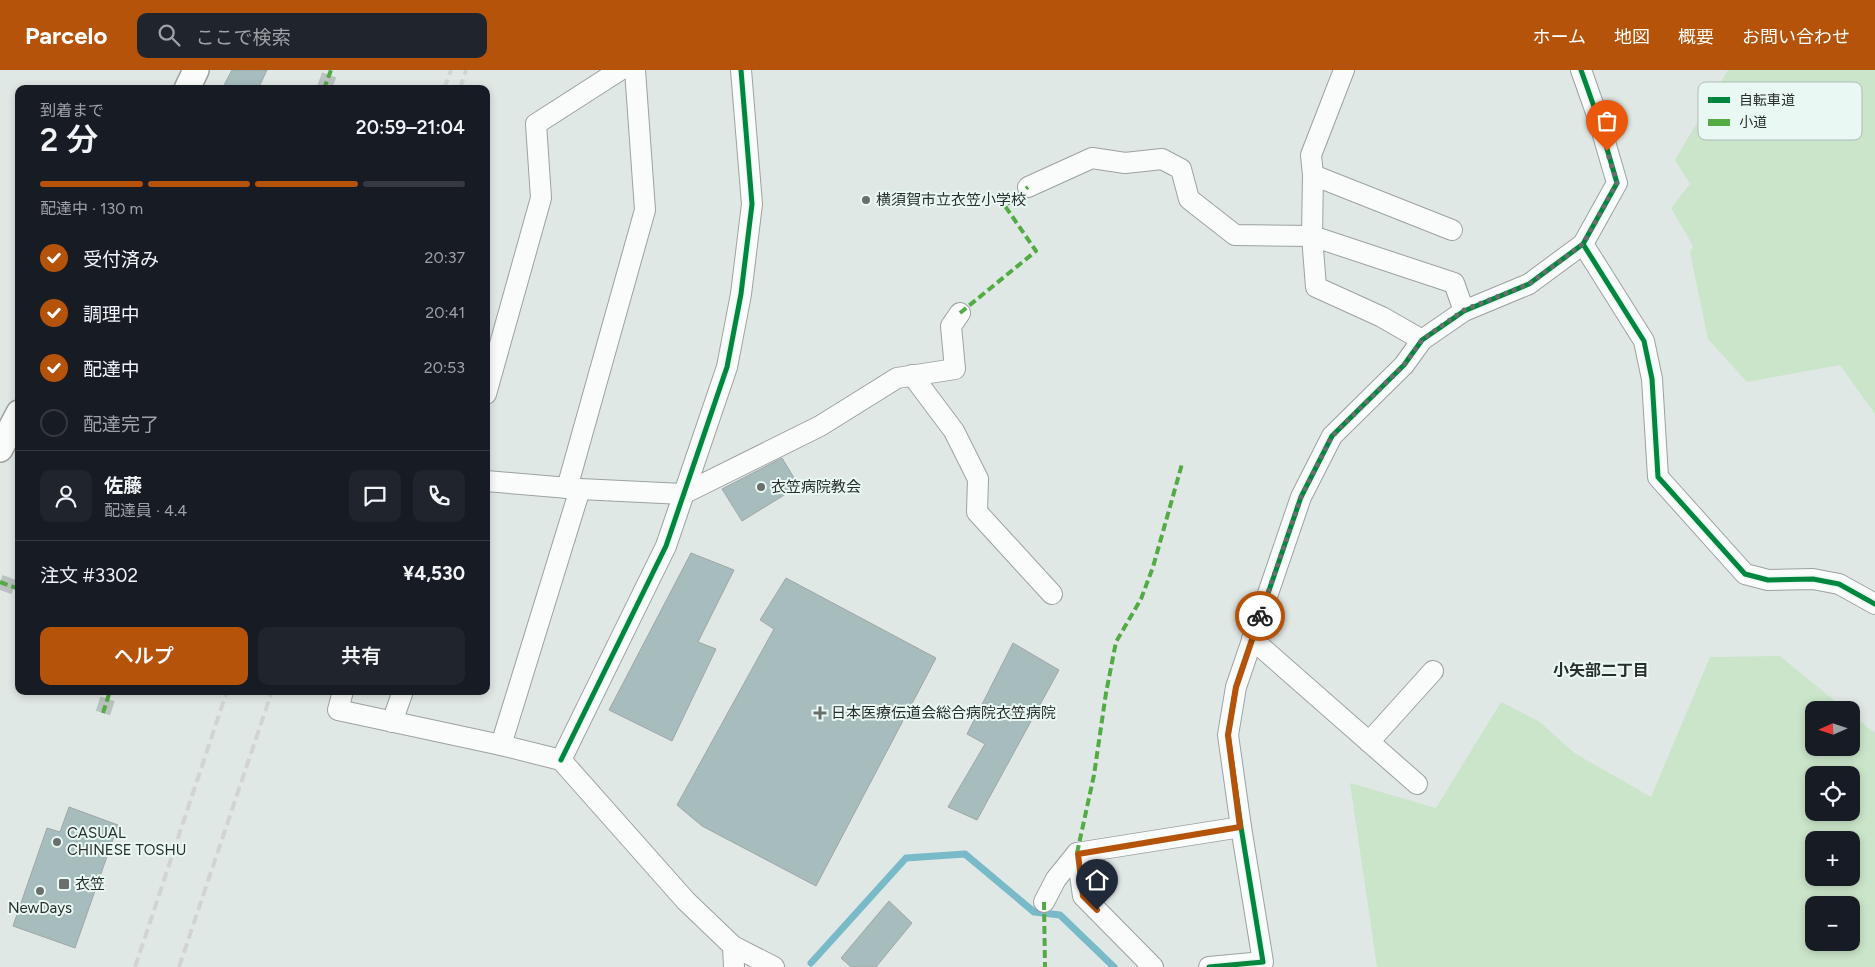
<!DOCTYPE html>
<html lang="ja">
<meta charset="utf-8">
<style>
:root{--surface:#171b24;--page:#20242c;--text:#f1f3f6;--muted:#9ea1a6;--line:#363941;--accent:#b45309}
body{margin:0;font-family:Figtree,"Noto Sans JP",sans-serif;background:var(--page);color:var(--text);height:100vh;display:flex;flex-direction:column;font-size:19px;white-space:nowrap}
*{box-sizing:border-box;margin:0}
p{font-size:16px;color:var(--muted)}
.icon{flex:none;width:28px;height:28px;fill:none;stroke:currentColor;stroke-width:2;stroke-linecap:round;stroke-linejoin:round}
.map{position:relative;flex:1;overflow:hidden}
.drawer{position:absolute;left:15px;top:15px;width:475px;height:610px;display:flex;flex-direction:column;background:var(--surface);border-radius:10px;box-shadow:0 2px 8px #0003}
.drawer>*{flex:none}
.needle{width:32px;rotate:267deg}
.tools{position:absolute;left:1805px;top:631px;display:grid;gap:10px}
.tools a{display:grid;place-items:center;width:55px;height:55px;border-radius:10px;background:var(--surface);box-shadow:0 2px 8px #0003;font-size:25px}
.pin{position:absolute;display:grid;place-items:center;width:42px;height:42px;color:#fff;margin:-51px -21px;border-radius:50% 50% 50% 0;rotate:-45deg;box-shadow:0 0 5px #0007}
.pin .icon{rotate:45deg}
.courier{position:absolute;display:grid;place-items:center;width:50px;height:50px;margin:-25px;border:4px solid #b45309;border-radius:50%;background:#fff;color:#222;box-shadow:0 1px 6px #0007}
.head em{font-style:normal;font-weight:600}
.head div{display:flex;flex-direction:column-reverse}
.head{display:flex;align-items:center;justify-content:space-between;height:85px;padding:0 25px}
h1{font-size:32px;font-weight:600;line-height:38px}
.bar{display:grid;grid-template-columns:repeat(4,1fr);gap:8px 5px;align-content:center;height:60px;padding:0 25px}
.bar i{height:6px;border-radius:4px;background:var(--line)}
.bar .current{background:var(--accent)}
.bar p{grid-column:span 4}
.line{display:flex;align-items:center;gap:12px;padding:0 25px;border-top:1px solid var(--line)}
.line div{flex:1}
.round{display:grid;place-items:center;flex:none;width:52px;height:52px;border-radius:10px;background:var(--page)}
ol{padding:0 25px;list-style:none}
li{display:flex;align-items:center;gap:15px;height:55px}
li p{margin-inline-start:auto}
li .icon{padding:5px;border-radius:50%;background:var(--accent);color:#fff;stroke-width:4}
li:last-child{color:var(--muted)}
li i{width:28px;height:28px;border:2px solid var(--line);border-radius:50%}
.button{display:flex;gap:10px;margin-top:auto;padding:10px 25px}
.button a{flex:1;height:58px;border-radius:10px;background:var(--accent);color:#fff;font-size:20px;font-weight:600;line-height:58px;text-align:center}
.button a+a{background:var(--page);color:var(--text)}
header{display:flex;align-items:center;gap:30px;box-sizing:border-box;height:70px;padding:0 25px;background:var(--accent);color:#fff}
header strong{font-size:24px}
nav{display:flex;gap:28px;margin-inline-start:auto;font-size:18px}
.search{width:350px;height:45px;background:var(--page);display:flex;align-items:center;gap:12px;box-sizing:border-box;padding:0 18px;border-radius:10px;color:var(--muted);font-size:19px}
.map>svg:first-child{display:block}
.green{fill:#cae5c9;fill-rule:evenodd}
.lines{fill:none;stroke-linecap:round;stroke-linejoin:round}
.stream{stroke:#79bac9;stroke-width:7}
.building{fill:#a7bdbd;stroke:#a0a6a5}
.pedestrian-tunnel{stroke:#bbc3c1;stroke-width:15;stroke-dasharray:15 8;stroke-linecap:butt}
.minor-casing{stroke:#9ba2a0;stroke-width:22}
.tertiary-casing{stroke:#9ba2a0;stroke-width:28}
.minor{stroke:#fafcfb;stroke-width:20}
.tertiary{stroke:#fafcfb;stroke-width:25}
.rail{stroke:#d1d4d2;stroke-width:4;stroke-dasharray:10 5;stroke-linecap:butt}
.quiet{stroke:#53ab44;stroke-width:4;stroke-dasharray:8 4;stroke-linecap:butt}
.cycleway-casing{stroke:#eaf8f4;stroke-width:8}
.cycleway{stroke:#00873e;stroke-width:5}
.done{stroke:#686f6d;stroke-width:5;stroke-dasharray:0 9}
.route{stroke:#b45309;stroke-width:6}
.poi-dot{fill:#686f6d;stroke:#eaf8f4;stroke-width:2}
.labels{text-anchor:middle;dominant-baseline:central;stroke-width:4;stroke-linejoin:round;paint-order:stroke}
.poi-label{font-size:15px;fill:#282e2c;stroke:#eaf8f4;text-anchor:start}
.neighbourhood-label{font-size:16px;font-weight:bold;fill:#282e2c;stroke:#eaf8f4}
.key{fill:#eaf8f4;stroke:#b0bbb8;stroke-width:1}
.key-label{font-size:14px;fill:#282e2c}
</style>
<header>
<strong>Parcelo</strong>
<div class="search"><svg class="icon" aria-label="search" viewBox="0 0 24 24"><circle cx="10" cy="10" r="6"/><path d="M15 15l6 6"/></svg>ここで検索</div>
<nav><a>ホーム</a><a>地図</a><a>概要</a><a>お問い合わせ</a></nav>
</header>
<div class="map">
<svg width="1875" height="897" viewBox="0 0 1875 897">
<rect width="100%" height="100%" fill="#e0e8e6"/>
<!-- green -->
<g class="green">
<path d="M 1728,0 L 1875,0 L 1875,344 L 1840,295 L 1747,312 L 1708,269 L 1690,182 L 1693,176 L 1671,138 L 1690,114 L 1675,90 Z"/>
<path d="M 1780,586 L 1846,640 L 1814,640 L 1814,678 L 1851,678 L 1851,644 L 1875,663 L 1875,897 L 1377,897 L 1350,713 L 1436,738 L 1501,632 L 1540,652 L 1574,683 L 1651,727 L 1710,587 ZM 1814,705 L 1851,705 L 1851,742 L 1814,742 ZM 1814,770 L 1851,770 L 1851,808 L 1814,808 ZM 1814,835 L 1851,835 L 1851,872 L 1814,872 Z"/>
</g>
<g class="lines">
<!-- stream -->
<path class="stream" d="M 811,893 L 906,788 L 965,784 L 1034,842 L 1060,845 L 1114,897"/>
</g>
<!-- building -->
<g class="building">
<path d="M 232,0 L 267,0 L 258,19 L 222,19 Z"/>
<path d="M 782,388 L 799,416 L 742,451 L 722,419 Z"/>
<path d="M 691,483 L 734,500 L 698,572 L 716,579 L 672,671 L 609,640 Z"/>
<path d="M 786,508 L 936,588 L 816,816 L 702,756 L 677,735 L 774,559 L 760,550 Z"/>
<path d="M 1013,573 L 1059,600 L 977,750 L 948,737 L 985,674 L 967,664 Z"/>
<path d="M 69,737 L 118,755 L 75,878 L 13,856 L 47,758 L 60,762 Z"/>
<path d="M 889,831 L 912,853 L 876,897 L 851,897 L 841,888 Z"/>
</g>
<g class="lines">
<!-- pedestrian-tunnel -->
<g class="pedestrian-tunnel">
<path d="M 324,19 L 331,0"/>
<path d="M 0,512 L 19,519"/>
<path d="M 103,643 L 110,621"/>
</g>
<defs>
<g id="minor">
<path d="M 1344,0 L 1311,85 L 1313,105 L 1312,166 L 1316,217 L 1382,247 L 1422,270"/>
<path d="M 1313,105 L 1452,160"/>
<path d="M 1028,117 L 1092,88 L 1125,93 L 1162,89 L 1181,99 L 1189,129 L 1235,165 L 1312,166 L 1454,213 L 1464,241"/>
<path d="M 1583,174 L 1644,271 L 1652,309 L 1658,407 L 1745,504 L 1768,510 L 1813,509 L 1839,514 L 1875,534"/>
<path d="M 912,305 L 954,361 L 978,409 L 977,442 L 1052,524"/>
<path d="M 486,324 L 541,128 L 536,54 L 620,0"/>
<path d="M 486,411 L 580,419 L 683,424 L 820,356 L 897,308 L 955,299 L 951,256 L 960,243"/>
<path d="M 567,418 L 645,140 L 635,0"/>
<path d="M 1252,569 L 1417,714"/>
<path d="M 343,621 L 338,640 L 501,675 L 561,690 L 686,831 L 733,876 L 774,897"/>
<path d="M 392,652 L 403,621"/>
<path d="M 1369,672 L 1433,601"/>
<path d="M 501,675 L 580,419"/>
<path d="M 561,690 L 666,476 L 727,297 L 741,224 L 752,134 L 741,0"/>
<path d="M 1077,783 L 1083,826 L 1153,897"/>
<path d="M 1044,832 L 1056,809 L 1077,783 L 1241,757"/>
<path d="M 733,876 L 734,897"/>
<path d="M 1209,897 L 1263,892 L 1241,757 L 1228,665 L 1236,617 L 1301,427 L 1332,366 L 1404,295 L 1422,270 L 1464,241 L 1529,214 L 1583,174 L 1617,113 L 1598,48 L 1581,0"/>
</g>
<g id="tertiary">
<path d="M 187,19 L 196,0"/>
<path d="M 0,379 L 19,343"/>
</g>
</defs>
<!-- minor casing -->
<use href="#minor" class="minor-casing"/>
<!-- tertiary casing -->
<use href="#tertiary" class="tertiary-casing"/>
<!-- minor -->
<use href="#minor" class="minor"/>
<!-- tertiary -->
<use href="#tertiary" class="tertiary"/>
<!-- rail -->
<g class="rail">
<path d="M 444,19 L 451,0"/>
<path d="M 460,19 L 466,0"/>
<path d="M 135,897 L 227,621"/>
<path d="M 179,897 L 272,621"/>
</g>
<!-- quiet -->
<g class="quiet">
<path d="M 324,19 L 331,0"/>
<path d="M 960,243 L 1036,181 L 1005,136 L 1028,117"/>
<path d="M 0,512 L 19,519"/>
<path d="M 103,643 L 110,621"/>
<path d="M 1077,783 L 1094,705 L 1106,623 L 1116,572 L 1141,529 L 1153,497 L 1182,394"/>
<path d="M 1044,832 L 1045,897"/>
</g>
<defs>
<g id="cycleway">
<path d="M 1583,174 L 1644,271 L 1652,309 L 1658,407 L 1745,504 L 1768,510 L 1813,509 L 1839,514 L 1875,534"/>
<path d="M 561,690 L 666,476 L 727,297 L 741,224 L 752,134 L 741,0"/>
<path d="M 1209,897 L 1263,892 L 1241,757 L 1228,665 L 1236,617 L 1301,427 L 1332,366 L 1404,295 L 1422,270 L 1464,241 L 1529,214 L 1583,174 L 1617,113 L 1598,48 L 1581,0"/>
</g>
</defs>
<!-- cycleway casing -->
<use href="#cycleway" class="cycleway-casing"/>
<!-- cycleway -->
<use href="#cycleway" class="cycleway"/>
</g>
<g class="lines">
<!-- done -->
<path class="done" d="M 1260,546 L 1301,427 L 1332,366 L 1404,295 L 1422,270 L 1464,240 L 1529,214 L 1583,174 L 1617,113 L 1607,81"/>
<!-- route -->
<path class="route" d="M 1097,840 L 1083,826 L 1078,784 L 1240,757 L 1228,665 L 1236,617 L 1260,546"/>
</g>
<!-- markers -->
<g class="poi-dot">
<circle cx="866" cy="130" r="5"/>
<circle cx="761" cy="417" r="5"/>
<path d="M817.5 635.5h5v5h5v5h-5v5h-5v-5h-5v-5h5z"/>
<circle cx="57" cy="772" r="5"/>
<rect x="58" y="808" width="12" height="12" rx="2.5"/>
<circle cx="40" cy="821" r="5"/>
</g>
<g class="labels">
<!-- poi labels -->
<g class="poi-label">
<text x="876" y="130">横須賀市立衣笠小学校</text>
<text x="771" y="417">衣笠病院教会</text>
<text x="831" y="643">日本医療伝道会総合病院衣笠病院</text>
<text x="67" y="763">CASUAL<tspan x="67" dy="17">CHINESE TOSHU</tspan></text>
<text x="75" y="814">衣笠</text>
<text x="40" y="838" text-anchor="middle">NewDays</text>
</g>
<!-- neighbourhood labels -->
<g class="neighbourhood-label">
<text x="1601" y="600">小矢部二丁目</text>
</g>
</g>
<!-- legend -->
<rect x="1698" y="12" width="164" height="58" rx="8" class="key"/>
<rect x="1708" y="27" width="22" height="6" fill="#00873e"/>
<rect x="1708" y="49" width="22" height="7" fill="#53ab44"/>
<g class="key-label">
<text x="1739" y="35">自転車道</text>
<text x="1739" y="57">小道</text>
</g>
</svg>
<div class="tools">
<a><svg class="needle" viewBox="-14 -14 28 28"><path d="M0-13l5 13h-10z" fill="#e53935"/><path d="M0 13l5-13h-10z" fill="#9ea1a6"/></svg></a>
<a><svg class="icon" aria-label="locate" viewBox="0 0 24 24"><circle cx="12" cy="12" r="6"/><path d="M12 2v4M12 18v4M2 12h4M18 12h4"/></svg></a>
<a>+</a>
<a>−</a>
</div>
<div class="pin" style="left:1607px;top:81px;background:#ea580c"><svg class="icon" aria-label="bag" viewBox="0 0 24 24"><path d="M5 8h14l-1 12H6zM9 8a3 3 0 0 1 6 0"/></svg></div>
<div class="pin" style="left:1097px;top:840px;background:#1f2937"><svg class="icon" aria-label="home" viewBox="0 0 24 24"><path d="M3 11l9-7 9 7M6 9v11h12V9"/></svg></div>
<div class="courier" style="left:1260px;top:546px"><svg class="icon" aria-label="bike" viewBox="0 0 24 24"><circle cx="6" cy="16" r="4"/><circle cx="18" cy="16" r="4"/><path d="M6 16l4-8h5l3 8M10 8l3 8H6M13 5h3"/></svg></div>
<section class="drawer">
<div class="head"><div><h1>2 分</h1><p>到着まで</p></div><em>20:59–21:04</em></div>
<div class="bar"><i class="current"></i><i class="current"></i><i class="current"></i><i></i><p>配達中 · 130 m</p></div>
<ol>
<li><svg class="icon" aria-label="check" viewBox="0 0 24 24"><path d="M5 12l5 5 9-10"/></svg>受付済み<p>20:37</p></li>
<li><svg class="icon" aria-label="check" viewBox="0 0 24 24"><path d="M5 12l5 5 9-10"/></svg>調理中<p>20:41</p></li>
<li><svg class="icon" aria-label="check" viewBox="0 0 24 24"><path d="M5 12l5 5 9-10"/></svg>配達中<p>20:53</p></li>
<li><i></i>配達完了</li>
</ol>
<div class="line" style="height:90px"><a class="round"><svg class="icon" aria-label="person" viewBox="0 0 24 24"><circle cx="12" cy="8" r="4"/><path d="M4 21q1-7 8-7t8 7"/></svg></a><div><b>佐藤</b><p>配達員 · 4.4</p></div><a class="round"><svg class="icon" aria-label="chat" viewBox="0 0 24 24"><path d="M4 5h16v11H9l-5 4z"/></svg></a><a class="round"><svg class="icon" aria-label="phone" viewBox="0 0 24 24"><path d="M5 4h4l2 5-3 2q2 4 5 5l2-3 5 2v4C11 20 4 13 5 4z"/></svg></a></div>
<div class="line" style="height:65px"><div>注文 #3302</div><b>¥4,530</b></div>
<div class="button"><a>ヘルプ</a><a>共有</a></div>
</section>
</div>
